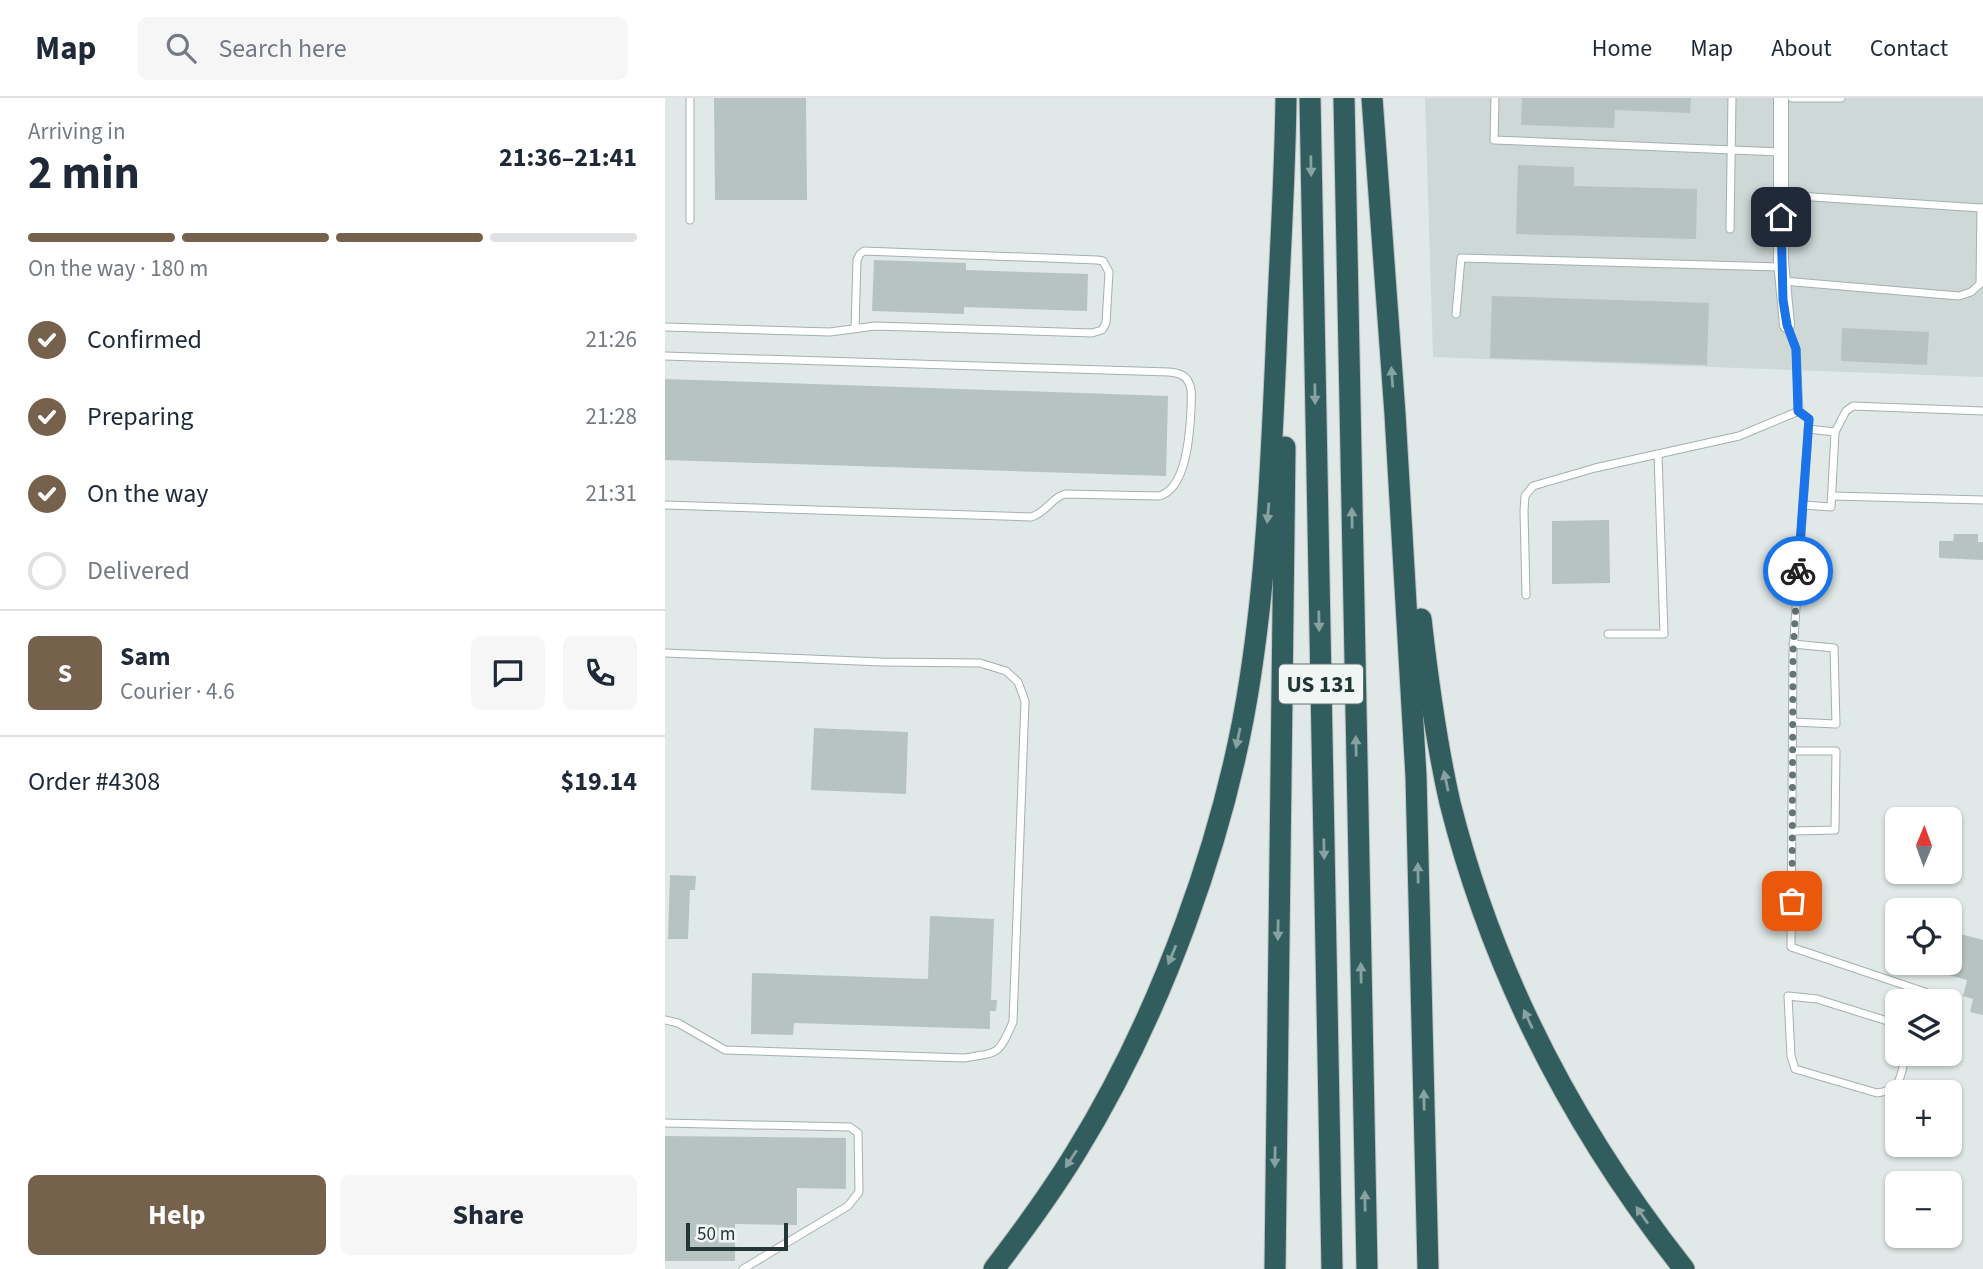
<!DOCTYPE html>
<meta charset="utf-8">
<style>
:root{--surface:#fff;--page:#f6f6f7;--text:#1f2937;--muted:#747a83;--line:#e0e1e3;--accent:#76614d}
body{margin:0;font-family:"Source Sans 3",sans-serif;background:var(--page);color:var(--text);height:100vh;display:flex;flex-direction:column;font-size:26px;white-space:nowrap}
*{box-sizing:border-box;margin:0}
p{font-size:23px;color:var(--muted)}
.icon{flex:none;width:38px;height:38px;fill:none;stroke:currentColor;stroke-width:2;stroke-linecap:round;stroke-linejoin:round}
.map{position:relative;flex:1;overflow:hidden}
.drawer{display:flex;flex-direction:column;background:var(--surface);width:665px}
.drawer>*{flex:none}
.needle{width:46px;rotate:1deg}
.buttons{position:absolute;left:1220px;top:709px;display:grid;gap:14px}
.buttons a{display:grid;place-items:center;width:77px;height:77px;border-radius:10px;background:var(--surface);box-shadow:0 2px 5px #0004;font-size:35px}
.scale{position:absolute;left:21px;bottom:18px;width:102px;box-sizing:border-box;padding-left:7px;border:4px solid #233737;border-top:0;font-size:19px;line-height:24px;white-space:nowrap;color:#233737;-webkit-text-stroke:5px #f0f6f4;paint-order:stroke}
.pin{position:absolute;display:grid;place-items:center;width:60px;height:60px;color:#fff;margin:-30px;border-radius:14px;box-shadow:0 4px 10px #0006}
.courier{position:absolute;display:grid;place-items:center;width:70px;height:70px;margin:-35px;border:5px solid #1a73e8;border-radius:50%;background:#fff;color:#222;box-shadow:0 2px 9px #0007}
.overview em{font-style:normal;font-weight:700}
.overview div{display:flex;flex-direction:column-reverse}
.overview{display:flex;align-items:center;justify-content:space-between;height:119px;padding:0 28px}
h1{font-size:46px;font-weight:700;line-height:52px}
.bar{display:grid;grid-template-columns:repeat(4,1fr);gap:10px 7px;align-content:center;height:84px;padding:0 28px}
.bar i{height:9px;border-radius:5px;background:var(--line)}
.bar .current{background:var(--accent)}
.bar p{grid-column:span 4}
.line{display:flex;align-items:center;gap:18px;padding:0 28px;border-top:2px solid var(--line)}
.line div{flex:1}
.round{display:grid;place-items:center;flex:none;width:74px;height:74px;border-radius:10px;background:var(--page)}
ol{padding:0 28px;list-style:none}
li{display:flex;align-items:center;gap:21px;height:77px}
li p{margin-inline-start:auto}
li .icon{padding:7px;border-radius:50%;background:var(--accent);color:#fff;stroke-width:4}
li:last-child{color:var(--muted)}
li i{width:38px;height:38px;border:4px solid var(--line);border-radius:50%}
.action{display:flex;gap:14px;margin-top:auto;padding:14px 28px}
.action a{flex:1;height:80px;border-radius:10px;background:var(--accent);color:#fff;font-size:28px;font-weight:700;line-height:80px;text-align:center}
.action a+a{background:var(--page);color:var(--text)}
header{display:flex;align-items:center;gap:42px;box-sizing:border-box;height:98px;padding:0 35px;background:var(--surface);border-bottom:2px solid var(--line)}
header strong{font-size:33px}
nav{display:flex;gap:38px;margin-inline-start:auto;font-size:24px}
.search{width:490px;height:63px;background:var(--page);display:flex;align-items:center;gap:18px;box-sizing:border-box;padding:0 24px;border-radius:10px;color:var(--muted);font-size:26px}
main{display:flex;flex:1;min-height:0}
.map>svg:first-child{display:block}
.built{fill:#ced8d6}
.building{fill:#b6c3c1}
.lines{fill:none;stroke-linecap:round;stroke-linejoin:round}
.lane-casing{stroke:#a4b0af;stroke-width:9}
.street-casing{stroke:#a4b0af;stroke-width:16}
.highway-casing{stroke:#bdc3c3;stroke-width:23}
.lane{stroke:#fff;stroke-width:7}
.street{stroke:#fff;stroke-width:14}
.highway{stroke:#325d5f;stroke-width:21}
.oneway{fill:#88a2a2}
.done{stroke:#657575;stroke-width:7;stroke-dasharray:0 12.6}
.route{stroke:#1a73e8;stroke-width:9}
.labels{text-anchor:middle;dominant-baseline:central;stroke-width:5;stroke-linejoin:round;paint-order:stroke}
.shield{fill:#f0f6f4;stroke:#607070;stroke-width:2}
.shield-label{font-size:23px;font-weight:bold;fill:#233737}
</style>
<header>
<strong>Map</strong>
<div class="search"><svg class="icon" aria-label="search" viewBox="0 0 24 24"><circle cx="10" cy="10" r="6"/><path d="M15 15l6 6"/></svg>Search here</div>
<nav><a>Home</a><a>Map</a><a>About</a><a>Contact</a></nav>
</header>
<main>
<section class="drawer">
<div class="overview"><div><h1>2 min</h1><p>Arriving in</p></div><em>21:36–21:41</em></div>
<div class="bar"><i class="current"></i><i class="current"></i><i class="current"></i><i></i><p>On the way · 180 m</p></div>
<ol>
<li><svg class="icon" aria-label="check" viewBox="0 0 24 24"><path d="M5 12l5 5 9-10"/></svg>Confirmed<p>21:26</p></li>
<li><svg class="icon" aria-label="check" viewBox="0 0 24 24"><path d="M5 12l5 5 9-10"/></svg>Preparing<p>21:28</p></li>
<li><svg class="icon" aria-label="check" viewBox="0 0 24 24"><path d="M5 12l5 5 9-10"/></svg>On the way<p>21:31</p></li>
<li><i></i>Delivered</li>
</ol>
<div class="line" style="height:126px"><b class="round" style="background:var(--accent);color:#fff">S</b><div><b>Sam</b><p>Courier · 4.6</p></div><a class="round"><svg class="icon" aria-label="chat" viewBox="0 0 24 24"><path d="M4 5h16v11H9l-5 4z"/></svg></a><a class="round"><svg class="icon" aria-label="phone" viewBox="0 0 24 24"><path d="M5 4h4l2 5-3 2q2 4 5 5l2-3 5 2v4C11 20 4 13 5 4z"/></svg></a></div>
<div class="line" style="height:91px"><div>Order #4308</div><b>$19.14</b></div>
<div class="action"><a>Help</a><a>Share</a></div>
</section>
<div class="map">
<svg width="1318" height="1171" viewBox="0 0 1318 1171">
<rect width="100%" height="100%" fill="#e0e9e7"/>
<!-- built -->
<path class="built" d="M 760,0 L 1318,0 L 1318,279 L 768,259 Z"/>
<!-- building -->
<g class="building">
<path d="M 49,0 L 141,0 L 142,102 L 50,102 Z"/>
<path d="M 857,0 L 1026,0 L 1025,15 L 950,12 L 949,30 L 856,27 Z"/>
<path d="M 853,67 L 909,69 L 909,88 L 1032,91 L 1031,141 L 851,136 Z"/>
<path d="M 209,162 L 301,165 L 301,172 L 423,176 L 422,213 L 299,209 L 299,216 L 207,213 Z"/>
<path d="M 827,198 L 1044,205 L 1042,267 L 825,260 Z"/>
<path d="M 1177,230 L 1264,234 L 1262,267 L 1176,263 Z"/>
<path d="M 0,281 L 503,298 L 501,378 L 0,362 Z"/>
<path d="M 944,422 L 945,485 L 887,486 L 887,423 Z"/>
<path d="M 1289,436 L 1313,436 L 1313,444 L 1318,444 L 1318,462 L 1274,460 L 1274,443 L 1288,443 Z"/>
<path d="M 149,630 L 243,634 L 241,696 L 146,692 Z"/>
<path d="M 5,777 L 31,778 L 30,792 L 25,792 L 23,841 L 3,841 Z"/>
<path d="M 265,818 L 329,821 L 326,902 L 332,902 L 331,913 L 325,913 L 325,931 L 129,925 L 128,937 L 86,936 L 87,875 L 263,881 Z"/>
<path d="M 1284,833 L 1318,842 L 1318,917 L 1305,914 L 1308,901 L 1298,898 L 1302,882 L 1250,868 L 1250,864 L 1284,864 Z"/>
<path d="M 0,1038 L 181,1040 L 181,1091 L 132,1090 L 132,1127 L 70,1126 L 70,1163 L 0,1163 Z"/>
</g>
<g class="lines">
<defs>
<g id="lane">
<path d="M 25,0 L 25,122"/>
<path d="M 830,0 L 829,42 L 1116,54"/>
<path d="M 1127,0 L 1176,0"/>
<path d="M 1117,97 L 1316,110"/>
<path d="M 1065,131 L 1067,0"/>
<path d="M 1118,183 L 1294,198 L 1306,194 L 1315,186 L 1316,110 L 1318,110"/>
<path d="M 791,216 L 796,160 L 1116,169"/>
<path d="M 0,229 L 165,234 L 210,228 L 427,235 L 437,232 L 441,225 L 444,174 L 438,163 L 432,162 L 199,153 L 195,156 L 192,162 L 190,231"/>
<path d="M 0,258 L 504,274 C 512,275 519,276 523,283 C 528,291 526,301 526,310 C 525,334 522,391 494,398 L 400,396 C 386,400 381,415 366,419 L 0,407"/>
<path d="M 1134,313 L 1144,321 L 1128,554 L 1126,849 L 1260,894 L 1276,903"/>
<path d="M 1170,334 L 1181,313 L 1188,308 L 1318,313"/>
<path d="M 1167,398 L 1318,402"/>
<path d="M 1138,407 L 1166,409 L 1170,334 L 1143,331"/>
<path d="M 861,497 L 859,413 L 860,398 L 868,388 L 930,370 L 1074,338 L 1134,313 L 1131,251 L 1122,227"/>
<path d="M 943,536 L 999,536 L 993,356"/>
<path d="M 0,555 L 217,564 L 315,565 L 341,573 L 353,584 L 360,603 L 348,924 C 333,958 334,954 299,960 L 60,952 L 13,925 L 0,922"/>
<path d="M 1128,624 L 1171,626 L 1169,550 L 1128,546"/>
<path d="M 1128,733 L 1170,732 L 1171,653 L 1128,653"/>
<path d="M 1232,926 L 1152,901 L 1123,898 L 1126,958 L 1130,971 L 1212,995 C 1238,992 1235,977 1241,956"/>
<path d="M 0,1025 L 185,1029 L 193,1035 L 194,1094 L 183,1108 L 78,1171"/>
</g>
<path id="street" d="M 1116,0 L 1116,163 L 1122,227"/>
<g id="highway">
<path d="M 645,0 L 667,1171"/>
<path d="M 679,0 L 702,1171"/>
<path d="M 707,0 L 730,316 L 751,678 L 763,1171"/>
<path d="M 756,521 C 763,583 771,644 785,705 C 828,876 910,1033 1019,1171"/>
<path d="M 329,1171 C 358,1133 386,1095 411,1054 C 495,918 561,739 585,581 C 602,472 606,363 611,254 C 614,169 620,85 621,0"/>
<path d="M 610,1171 L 620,349"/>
</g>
</defs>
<!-- lane casing -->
<use href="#lane" class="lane-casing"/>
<!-- street casing -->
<use href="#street" class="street-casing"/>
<!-- highway casing -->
<use href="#highway" class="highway-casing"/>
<!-- lane -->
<use href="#lane" class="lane"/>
<!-- street -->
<use href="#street" class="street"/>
<!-- highway -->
<use href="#highway" class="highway"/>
</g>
<!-- one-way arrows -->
<defs><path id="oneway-solid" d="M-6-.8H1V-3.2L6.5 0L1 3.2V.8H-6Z" transform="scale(1.75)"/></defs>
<g class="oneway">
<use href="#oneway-solid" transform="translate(646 68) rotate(89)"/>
<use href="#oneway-solid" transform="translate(727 279) rotate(-94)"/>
<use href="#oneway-solid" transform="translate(650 296) rotate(89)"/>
<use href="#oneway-solid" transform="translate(603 415) rotate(95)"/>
<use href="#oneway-solid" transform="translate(687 420) rotate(-91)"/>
<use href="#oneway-solid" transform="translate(654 523) rotate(89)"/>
<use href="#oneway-solid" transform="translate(573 640) rotate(102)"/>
<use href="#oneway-solid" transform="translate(691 648) rotate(-91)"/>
<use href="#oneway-solid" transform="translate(781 683) rotate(-102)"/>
<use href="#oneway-solid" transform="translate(659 751) rotate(89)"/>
<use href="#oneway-solid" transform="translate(753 775) rotate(-91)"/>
<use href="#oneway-solid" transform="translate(613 832) rotate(91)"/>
<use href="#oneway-solid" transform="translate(507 857) rotate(112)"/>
<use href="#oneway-solid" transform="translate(696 875) rotate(-91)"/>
<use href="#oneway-solid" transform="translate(863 921) rotate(-115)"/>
<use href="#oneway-solid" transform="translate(759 1002) rotate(-91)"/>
<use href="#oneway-solid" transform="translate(610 1059) rotate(91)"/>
<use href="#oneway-solid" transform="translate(406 1061) rotate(123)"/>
<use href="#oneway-solid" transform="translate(700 1103) rotate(-91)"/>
<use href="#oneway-solid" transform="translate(977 1117) rotate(-125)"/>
</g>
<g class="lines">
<!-- done -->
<path class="done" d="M 1127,803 L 1128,554 L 1133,473"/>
<!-- route -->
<path class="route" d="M 1116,119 L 1118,202 L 1122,227 L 1131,251 L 1133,313 L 1144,321 L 1133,473"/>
</g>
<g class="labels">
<!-- shield labels -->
<rect class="shield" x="614" y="566.5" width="84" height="39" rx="5"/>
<g class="shield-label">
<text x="656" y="586">US 131</text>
</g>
</g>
</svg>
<div class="buttons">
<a><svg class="needle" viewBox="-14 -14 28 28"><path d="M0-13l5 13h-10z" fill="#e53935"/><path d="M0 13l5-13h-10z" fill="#747a83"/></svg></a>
<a><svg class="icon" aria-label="locate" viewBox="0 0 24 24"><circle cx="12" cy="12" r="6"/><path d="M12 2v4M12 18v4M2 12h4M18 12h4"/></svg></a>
<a><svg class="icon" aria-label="layers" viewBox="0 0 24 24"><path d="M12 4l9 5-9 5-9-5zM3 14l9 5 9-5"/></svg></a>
<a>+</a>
<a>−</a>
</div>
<div class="scale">50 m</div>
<div class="pin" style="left:1127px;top:803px;background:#ea580c"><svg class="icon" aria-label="bag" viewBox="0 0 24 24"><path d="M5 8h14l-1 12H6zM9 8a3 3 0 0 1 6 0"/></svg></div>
<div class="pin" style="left:1116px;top:119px;background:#1f2937"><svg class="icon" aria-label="home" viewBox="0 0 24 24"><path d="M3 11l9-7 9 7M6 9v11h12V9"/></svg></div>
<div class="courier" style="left:1133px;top:473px"><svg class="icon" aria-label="bike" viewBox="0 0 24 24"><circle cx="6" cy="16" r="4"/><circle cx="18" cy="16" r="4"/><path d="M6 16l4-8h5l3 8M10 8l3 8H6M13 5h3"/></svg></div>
</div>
</main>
